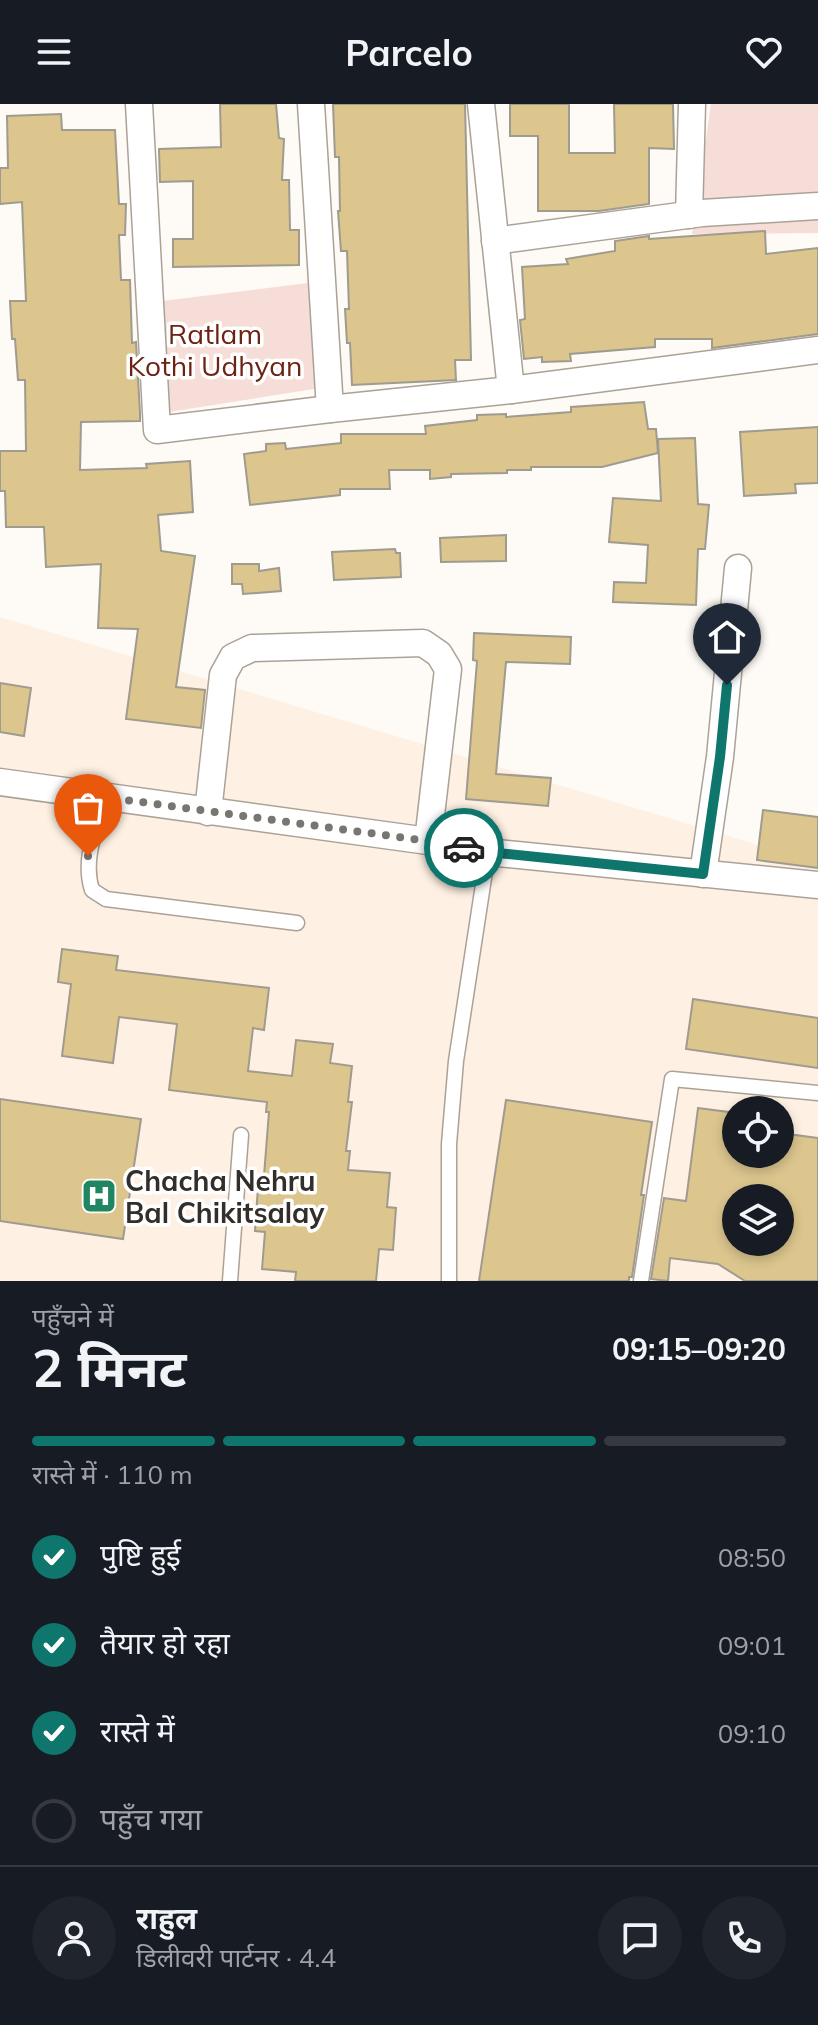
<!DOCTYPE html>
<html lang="hi">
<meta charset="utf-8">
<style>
:root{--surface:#171b24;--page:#20242c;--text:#f1f3f6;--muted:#9ea1a6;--line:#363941;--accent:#0f766e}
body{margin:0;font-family:Mulish,"Noto Sans Devanagari",sans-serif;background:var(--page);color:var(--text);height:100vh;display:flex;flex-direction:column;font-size:30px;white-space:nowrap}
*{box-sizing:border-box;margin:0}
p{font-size:26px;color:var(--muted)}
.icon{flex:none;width:44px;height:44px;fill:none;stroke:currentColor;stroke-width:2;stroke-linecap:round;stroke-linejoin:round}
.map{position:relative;height:1177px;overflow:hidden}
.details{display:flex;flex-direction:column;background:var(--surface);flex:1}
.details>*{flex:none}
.tools{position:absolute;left:722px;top:992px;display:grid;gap:16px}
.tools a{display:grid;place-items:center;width:72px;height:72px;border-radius:50%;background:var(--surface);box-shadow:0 4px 12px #0003;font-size:40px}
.pin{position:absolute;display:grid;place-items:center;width:68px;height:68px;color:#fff;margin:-82px -34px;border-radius:50% 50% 50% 0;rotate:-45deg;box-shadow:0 0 8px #0007}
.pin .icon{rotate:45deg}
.courier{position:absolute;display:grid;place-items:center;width:80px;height:80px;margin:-40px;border:6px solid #0f766e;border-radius:50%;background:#fff;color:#222;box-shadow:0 2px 10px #0007}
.headline em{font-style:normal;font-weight:700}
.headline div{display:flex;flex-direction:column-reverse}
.headline{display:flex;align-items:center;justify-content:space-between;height:136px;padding:0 32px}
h1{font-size:52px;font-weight:700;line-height:60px}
.bar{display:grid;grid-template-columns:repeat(4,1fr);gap:12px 8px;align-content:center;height:96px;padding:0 32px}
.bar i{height:10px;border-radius:6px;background:var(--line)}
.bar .current{background:var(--accent)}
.bar p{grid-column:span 4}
.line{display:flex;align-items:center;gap:20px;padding:0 32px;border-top:2px solid var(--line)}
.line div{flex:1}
.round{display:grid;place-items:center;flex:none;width:84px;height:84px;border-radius:42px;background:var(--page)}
ol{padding:0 32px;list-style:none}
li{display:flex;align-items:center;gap:24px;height:88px}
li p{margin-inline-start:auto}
li .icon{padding:8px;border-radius:50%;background:var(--accent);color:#fff;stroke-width:4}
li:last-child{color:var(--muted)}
li i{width:44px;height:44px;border:4px solid var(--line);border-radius:50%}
header{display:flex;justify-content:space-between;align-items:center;height:104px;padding:0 32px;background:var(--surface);font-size:36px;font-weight:700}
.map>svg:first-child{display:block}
.built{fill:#fef1e3;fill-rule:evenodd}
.green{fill:#f6ddd7}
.building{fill:#dcc68e;stroke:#9f9b8e;stroke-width:2;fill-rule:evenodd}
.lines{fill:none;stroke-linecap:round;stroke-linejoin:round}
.lane-casing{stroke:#aba297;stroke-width:17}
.street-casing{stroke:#aba297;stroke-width:29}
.lane{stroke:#fff;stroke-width:14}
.street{stroke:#fff;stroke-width:26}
.done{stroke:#797671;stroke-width:8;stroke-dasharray:0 14.4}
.route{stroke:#0f766e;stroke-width:10}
.labels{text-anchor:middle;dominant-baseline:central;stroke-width:7;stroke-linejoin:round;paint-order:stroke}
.park-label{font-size:28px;fill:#6c2313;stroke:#fff}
.poi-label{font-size:28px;font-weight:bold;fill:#322f2a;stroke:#fff;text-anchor:start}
</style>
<header><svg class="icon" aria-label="menu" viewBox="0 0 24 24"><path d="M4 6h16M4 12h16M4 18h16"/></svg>Parcelo<svg class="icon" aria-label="heart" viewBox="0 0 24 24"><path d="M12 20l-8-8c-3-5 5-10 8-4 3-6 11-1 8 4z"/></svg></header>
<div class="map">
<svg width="818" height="1177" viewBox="0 0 818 1177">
<rect width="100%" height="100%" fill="#fefaf5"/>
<!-- built -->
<path class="built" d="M 0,513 L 818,759 L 818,1177 L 0,1177 ZM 736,1006 L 780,1006 L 780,1050 L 736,1050 ZM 736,1094 L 780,1094 L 780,1138 L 736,1138 Z"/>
<!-- green -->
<g class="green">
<path d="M 711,0 L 818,0 L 818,129 L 692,130 Z"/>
<path d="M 308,179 L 320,284 L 163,309 L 154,198 Z"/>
</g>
<!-- building -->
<g class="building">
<path d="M 220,0 L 276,0 L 279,34 L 284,35 L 282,76 L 289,76 L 290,126 L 299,126 L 299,161 L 173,163 L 173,135 L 193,135 L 193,77 L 160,78 L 159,45 L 221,43 Z"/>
<path d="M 333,0 L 465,0 L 471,256 L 455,256 L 456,276 L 352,281 L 350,239 L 347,239 L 345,205 L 349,205 L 347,147 L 341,147 L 338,107 L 340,107 L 339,53 L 335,53 Z"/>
<path d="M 510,0 L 569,0 L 569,49 L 615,49 L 614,0 L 673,0 L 674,45 L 649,44 L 649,100 L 599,107 L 538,107 L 538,32 L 510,32 Z"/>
<path d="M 61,10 L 62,26 L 115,26 L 119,100 L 126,100 L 125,131 L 119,131 L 121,176 L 130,176 L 132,239 L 136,238 L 140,309 L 140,317 L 81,318 L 80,366 L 147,364 L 146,360 L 190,357 L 193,408 L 158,411 L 161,447 L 195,452 L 176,583 L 205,586 L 201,624 L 126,615 L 138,525 L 98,524 L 101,460 L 46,463 L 44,423 L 6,423 L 5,387 L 0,387 L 0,347 L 26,347 L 25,276 L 18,276 L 15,235 L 12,235 L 10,197 L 26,197 L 22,98 L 0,100 L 0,64 L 8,64 L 7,12 Z"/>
<path d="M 765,127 L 766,150 L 818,144 L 818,230 L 712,244 L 712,235 L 655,235 L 655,243 L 570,250 L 571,257 L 542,258 L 542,253 L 524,255 L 520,216 L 525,215 L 522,163 L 568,160 L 566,155 L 615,147 L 615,137 L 649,132 L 649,135 Z"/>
<path d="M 644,298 L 648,325 L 656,325 L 658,349 L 602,363 L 531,363 L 531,366 L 507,366 L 507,369 L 451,370 L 451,373 L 430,375 L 430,366 L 389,366 L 390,385 L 340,385 L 340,391 L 250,401 L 244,350 L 266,347 L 266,340 L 285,339 L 286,345 L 341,339 L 341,330 L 426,330 L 425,322 L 477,316 L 477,311 L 506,310 L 506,313 L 571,308 L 571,303 Z"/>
<path d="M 818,323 L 818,379 L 795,380 L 796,389 L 744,392 L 740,328 Z"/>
<path d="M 695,334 L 698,400 L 709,401 L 705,445 L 698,445 L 696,501 L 613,498 L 614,478 L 646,479 L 648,441 L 609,438 L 613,394 L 661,397 L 658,335 Z"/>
<path d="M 506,431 L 506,457 L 441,458 L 440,434 Z"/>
<path d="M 395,445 L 396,449 L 400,449 L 401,473 L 334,476 L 332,448 Z"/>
<path d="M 232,460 L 259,460 L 259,467 L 279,464 L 281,487 L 243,490 L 242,480 L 232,480 Z"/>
<path d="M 474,529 L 571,533 L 570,560 L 506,558 L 496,670 L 551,674 L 548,702 L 466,695 L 477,557 L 473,556 Z"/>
<path d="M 0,579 L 31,584 L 24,632 L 0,628 Z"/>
<path d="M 763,706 L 818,713 L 818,764 L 757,756 Z"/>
<path d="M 62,845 L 118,852 L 116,866 L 269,884 L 264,926 L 253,924 L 248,967 L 292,972 L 296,936 L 333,940 L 330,959 L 352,962 L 348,998 L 352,998 L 346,1047 L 350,1047 L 348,1066 L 390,1069 L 387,1103 L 396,1104 L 393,1146 L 379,1145 L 376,1177 L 295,1177 L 296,1168 L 262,1165 L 265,1128 L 255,1127 L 258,1083 L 263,1084 L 269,1008 L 266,1008 L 267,998 L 169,986 L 177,920 L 119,913 L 113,959 L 62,952 L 71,880 L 58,878 Z"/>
<path d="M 693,895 L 818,914 L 818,964 L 686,945 Z"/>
<path d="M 0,995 L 141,1015 L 123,1135 L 0,1117 Z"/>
<path d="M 506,996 L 652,1018 L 641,1091 L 644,1091 L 632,1173 L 629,1173 L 629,1177 L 479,1177 Z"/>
<path d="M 698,1004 L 736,1009 L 736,1050 L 780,1050 L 780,1029 L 818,1034 L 818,1177 L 745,1177 L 718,1160 L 670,1154 L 668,1177 L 651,1175 L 664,1094 L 686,1097 ZM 736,1094 L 780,1094 L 780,1138 L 736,1138 Z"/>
</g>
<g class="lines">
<defs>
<g id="lane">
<path d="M 104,693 C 97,724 82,755 92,786 L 106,795 L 297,819"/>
<path d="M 230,1177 L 241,1031"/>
<path d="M 449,1177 L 449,1040 L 456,957 L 488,748"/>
<path d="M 641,1177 L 672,975 L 818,989"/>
</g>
<g id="street">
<path d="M 139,0 L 157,326 L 330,305 L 511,286 L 818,246"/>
<path d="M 311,0 L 330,305"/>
<path d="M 481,0 L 511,286"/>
<path d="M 689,111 L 692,0"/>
<path d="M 495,137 L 702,109 L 818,102"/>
<path d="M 0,678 L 428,737 L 488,748 L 818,781"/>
<path d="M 208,708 L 223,571 L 233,553 L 252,544 L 423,539 L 439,550 L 448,565 L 428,737"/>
<path d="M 703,770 L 720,653 L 738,464"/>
</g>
</defs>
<!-- lane casing -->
<use href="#lane" class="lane-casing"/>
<!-- street casing -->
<use href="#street" class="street-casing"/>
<!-- lane -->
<use href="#lane" class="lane"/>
<!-- street -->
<use href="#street" class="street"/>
</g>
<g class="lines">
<!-- done -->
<path class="done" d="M 88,752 L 104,693 L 428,737 L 464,744"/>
<!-- route -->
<path class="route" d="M 464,744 L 488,748 L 703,770 L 720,653 L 727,581"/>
</g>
<!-- icons -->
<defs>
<symbol id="hospital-square" viewBox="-11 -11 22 22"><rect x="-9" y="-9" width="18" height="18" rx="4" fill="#1f8661" stroke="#fff"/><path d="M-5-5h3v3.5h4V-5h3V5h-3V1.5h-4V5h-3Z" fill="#fff"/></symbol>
</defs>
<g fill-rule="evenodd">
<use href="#hospital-square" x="79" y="1072" width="40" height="40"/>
</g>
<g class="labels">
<!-- park labels -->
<g class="park-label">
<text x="215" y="229">Ratlam<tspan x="215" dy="32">Kothi Udhyan</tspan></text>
</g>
<!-- poi labels -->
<g class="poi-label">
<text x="125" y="1076">Chacha Nehru<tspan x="125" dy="32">Bal Chikitsalay</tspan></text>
</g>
</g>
</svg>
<div class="tools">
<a><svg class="icon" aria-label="locate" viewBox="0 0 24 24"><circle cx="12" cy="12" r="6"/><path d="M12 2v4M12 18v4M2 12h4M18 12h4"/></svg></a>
<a><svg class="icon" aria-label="layers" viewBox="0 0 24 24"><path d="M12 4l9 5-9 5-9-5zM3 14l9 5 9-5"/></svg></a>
</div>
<div class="pin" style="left:88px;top:752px;background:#ea580c"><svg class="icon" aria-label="bag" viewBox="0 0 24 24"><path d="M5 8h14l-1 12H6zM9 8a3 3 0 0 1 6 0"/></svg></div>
<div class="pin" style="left:727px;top:581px;background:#1f2937"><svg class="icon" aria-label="home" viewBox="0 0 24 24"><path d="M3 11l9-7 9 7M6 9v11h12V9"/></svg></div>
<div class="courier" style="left:464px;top:744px"><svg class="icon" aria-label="car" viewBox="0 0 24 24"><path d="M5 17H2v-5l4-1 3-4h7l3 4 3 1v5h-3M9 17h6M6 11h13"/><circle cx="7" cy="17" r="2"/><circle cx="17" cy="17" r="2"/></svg></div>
</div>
<section class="details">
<div class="headline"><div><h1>2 मिनट</h1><p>पहुँचने में</p></div><em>09:15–09:20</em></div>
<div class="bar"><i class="current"></i><i class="current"></i><i class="current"></i><i></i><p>रास्ते में · 110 m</p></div>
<ol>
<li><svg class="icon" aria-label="check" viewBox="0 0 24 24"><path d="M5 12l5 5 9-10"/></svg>पुष्टि हुई<p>08:50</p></li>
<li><svg class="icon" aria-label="check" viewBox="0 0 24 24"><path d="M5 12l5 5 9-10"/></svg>तैयार हो रहा<p>09:01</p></li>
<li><svg class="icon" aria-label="check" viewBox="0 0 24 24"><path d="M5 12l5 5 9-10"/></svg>रास्ते में<p>09:10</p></li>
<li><i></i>पहुँच गया</li>
</ol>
<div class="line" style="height:144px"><a class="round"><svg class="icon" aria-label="person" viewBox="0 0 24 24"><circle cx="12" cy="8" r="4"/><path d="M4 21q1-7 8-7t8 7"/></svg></a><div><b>राहुल</b><p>डिलीवरी पार्टनर · 4.4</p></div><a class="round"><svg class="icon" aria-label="chat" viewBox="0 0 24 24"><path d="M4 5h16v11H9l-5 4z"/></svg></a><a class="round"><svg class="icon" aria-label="phone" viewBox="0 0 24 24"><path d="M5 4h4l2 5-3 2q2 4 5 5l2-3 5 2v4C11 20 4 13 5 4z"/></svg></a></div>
</section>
